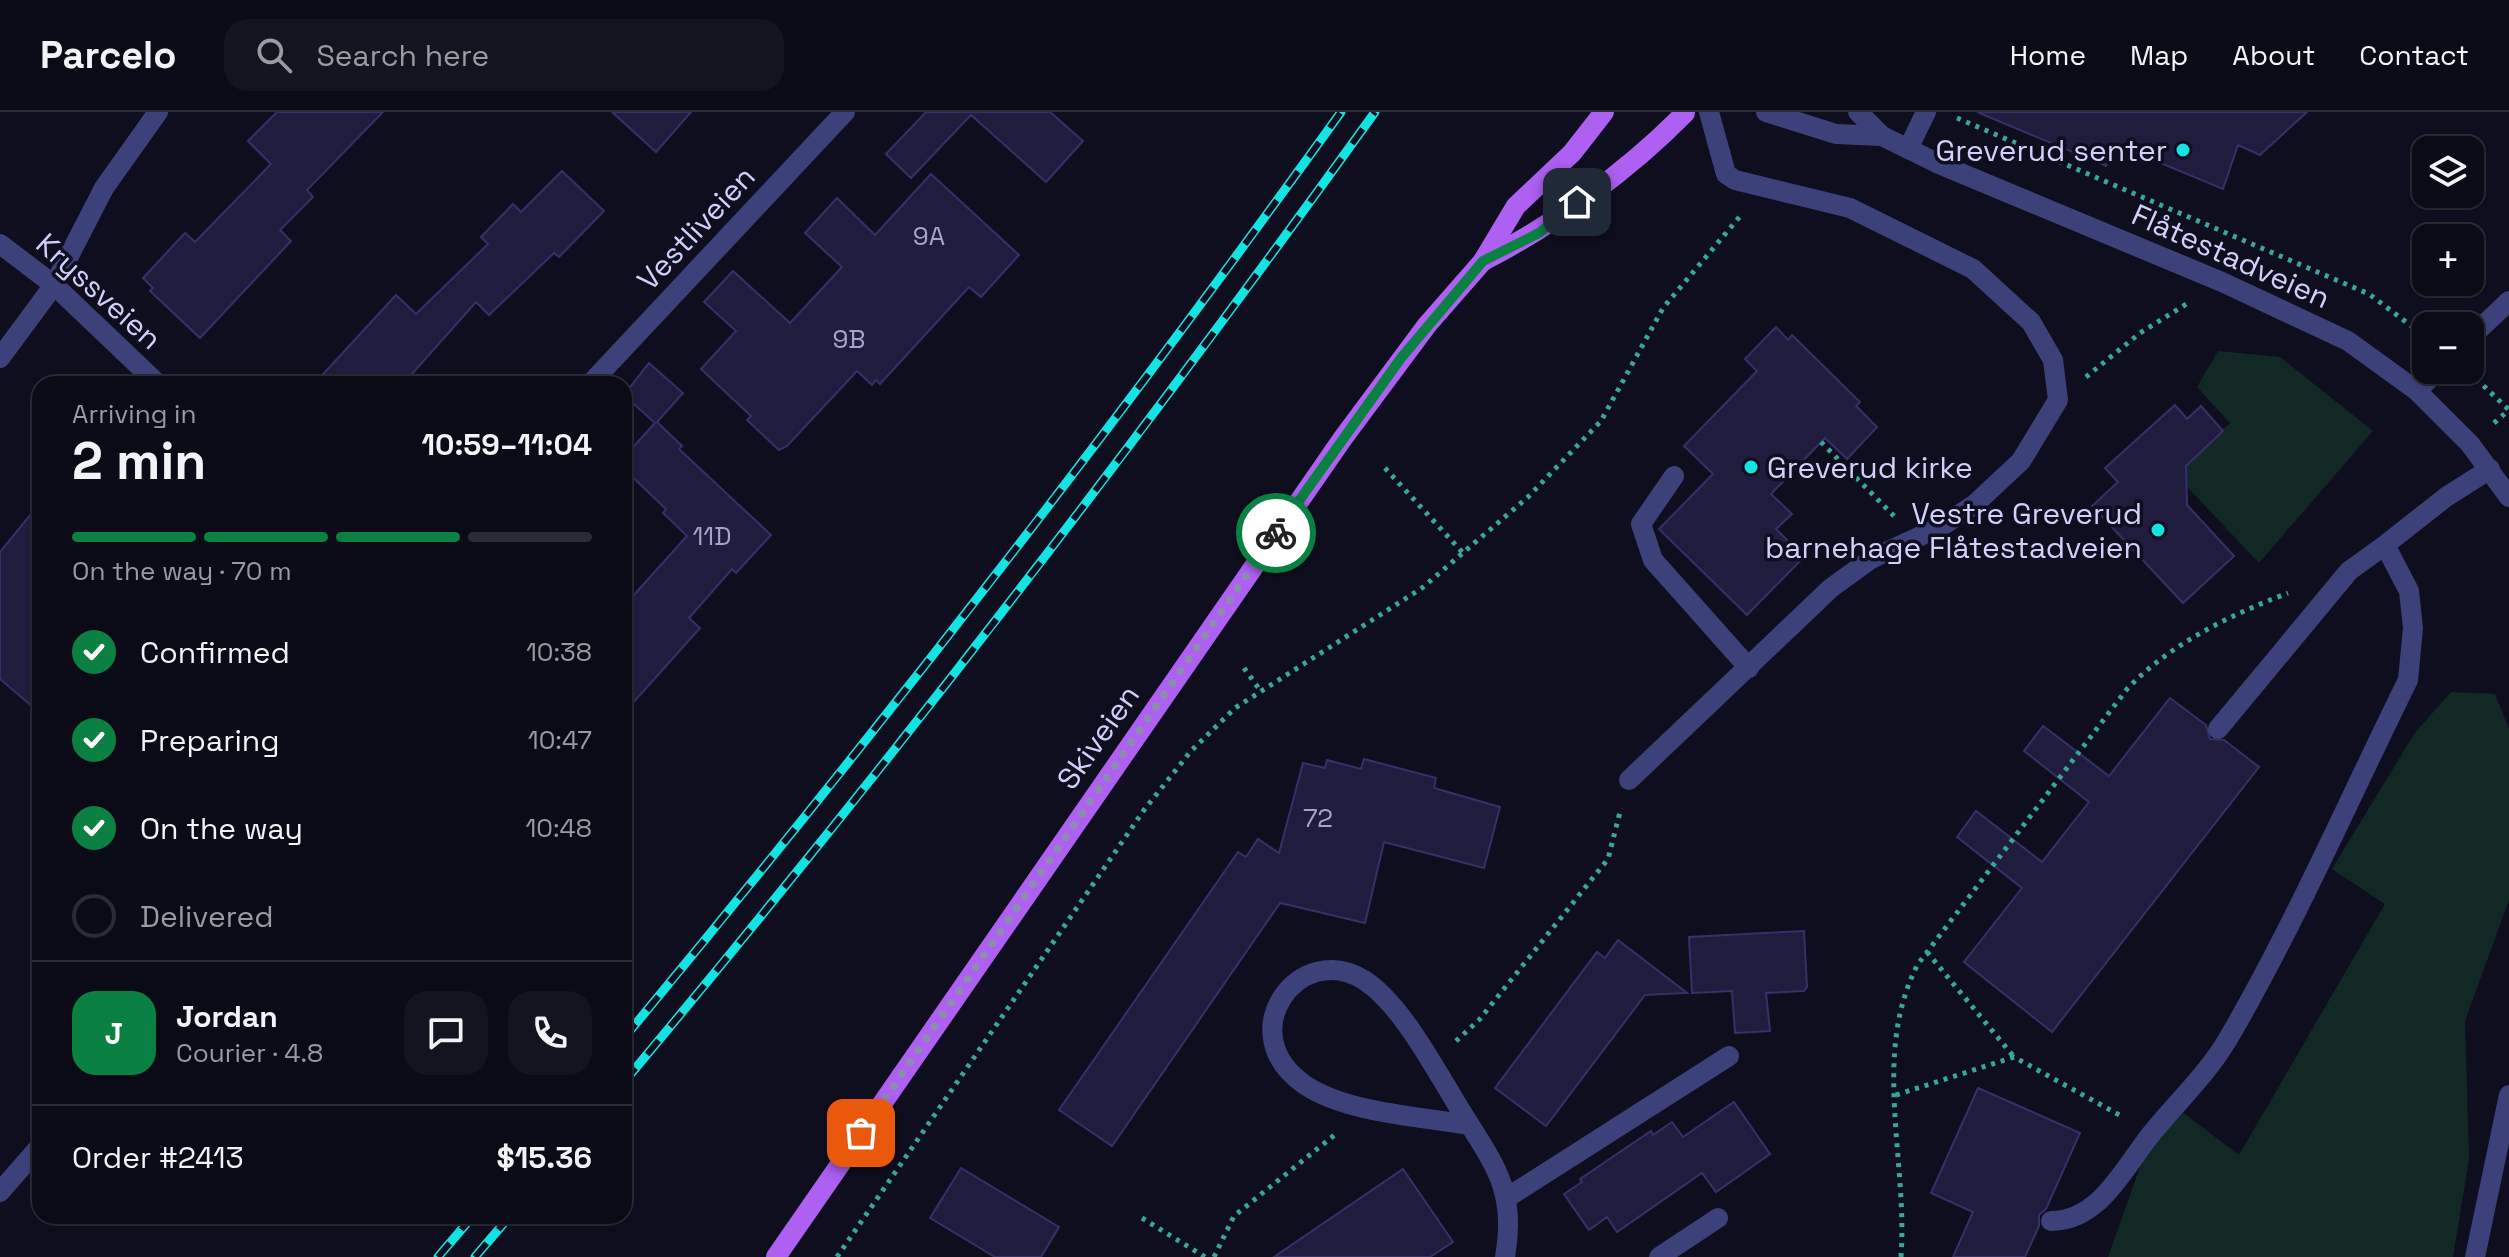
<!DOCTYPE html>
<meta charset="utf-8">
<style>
:root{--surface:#0b0a17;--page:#141320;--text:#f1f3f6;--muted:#9a9aa1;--line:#2b2b36;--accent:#0b8043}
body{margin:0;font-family:"Space Grotesk",sans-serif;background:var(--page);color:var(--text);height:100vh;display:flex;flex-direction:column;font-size:30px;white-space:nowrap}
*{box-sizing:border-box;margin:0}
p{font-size:26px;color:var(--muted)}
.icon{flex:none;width:44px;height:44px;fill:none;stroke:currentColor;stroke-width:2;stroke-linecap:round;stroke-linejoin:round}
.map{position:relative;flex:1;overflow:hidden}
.sheet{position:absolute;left:32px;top:264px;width:600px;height:848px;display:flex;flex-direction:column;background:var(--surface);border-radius:24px;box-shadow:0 2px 6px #0004,0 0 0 2px var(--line)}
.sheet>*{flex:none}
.fabs{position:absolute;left:2412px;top:24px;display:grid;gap:16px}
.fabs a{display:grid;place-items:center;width:72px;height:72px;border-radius:16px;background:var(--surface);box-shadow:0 2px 6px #0004,0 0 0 2px var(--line);font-size:40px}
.pin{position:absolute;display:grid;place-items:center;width:68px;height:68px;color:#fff;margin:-34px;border-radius:16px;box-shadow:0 4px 12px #0006}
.courier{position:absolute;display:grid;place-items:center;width:80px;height:80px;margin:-40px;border:6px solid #0b8043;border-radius:50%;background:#fff;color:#222;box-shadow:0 2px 10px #0007}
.overview em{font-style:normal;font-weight:700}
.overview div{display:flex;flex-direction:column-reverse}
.overview{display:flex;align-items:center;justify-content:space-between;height:136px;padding:0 40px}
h1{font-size:52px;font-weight:700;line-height:60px}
.bar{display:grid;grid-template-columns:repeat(4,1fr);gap:12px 8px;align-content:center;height:96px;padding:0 40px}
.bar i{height:10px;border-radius:6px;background:var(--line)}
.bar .active{background:var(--accent)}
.bar p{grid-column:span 4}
.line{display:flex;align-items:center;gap:20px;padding:0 40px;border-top:2px solid var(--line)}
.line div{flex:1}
.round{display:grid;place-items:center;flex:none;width:84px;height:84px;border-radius:24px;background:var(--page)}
ol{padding:0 40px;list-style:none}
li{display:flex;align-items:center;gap:24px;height:88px}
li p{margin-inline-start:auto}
li .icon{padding:8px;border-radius:50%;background:var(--accent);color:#fff;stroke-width:4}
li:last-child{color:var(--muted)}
li i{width:44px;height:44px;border:4px solid var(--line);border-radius:50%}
header{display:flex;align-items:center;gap:48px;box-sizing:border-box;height:112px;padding:0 40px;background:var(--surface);border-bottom:2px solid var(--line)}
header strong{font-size:38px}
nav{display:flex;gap:44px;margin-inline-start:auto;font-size:28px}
.search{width:560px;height:72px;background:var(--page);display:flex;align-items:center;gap:20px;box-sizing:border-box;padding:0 28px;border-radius:24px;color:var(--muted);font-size:30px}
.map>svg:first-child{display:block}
.green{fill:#122825}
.building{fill:#201c3e;stroke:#363068;stroke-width:2}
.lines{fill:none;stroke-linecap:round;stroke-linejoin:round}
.path{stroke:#38a796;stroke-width:5;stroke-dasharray:4 6;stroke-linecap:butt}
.minor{stroke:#3d417a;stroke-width:20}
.major{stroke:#ad60f2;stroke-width:20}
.rail-casing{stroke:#13e3e3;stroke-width:9}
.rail{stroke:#0f0e1f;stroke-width:6;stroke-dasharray:18;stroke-linecap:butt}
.done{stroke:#8d8cae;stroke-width:8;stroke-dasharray:0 14.4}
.route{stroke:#0b8043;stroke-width:10}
.poi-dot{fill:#13e3e3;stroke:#0f0e1f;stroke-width:3}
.labels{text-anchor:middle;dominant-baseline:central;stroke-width:7;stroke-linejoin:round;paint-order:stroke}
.number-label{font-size:26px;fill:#a5a3cc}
.poi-label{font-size:30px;fill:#d1d0fb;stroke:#0f0e1f;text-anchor:end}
.street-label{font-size:30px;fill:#d1d0fb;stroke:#0f0e1f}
</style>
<header>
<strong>Parcelo</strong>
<div class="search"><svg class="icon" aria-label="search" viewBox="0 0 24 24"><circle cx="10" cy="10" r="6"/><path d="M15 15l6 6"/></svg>Search here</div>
<nav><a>Home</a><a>Map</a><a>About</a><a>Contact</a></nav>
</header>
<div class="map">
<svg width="2509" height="1145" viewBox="0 0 2509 1145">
<rect width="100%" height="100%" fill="#0f0e1f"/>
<!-- green -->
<g class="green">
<path d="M 2218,239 L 2280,245 L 2373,319 L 2259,451 L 2175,362 L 2230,311 L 2197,275 Z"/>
<path d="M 2451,580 L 2495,582 L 2509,617 L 2509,788 L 2465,909 L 2469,1047 L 2453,1145 L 2108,1145 L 2152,1021 L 2177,996 L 2239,1043 L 2385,792 L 2332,757 L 2414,622 Z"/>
</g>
<!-- building -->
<g class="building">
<path d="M 277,0 L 383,0 L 307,78 L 313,85 L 280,118 L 291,129 L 200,226 L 150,179 L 153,176 L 143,166 L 185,121 L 195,130 L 271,52 L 248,29 Z"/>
<path d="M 612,0 L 691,0 L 656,40 Z"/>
<path d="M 926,0 L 1050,0 L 1083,29 L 1046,70 L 971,3 L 911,66 L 886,42 Z"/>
<path d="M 1977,0 L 2307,0 L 2260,43 L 2238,33 L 2223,77 L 2115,32 L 2106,54 Z"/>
<path d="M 562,59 L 604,99 L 559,145 L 554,141 L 489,203 L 476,190 L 403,272 L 314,272 L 396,183 L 416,202 L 488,132 L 481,125 L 513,92 L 521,100 Z"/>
<path d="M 931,62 L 1019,143 L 981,185 L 969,175 L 880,272 L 876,268 L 872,273 L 857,259 L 787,334 L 779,338 L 747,308 L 751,304 L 701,257 L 736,219 L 704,190 L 733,159 L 790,211 L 842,155 L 805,121 L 837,86 L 875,123 Z"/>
<path d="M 1776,215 L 1788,228 L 1792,223 L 1860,290 L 1856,294 L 1877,315 L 1847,347 L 1825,326 L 1771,382 L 1792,402 L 1776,417 L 1804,445 L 1747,503 L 1659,417 L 1713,362 L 1684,334 L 1757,259 L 1745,247 Z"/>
<path d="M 649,251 L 683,281 L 657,310 L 682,334 L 679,337 L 771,423 L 736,461 L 732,457 L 689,506 L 700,516 L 624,601 L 624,494 L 687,424 L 663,401 L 666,397 L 624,357 L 624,345 L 655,311 L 624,283 Z"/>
<path d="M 2175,293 L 2187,307 L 2201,294 L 2223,319 L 2186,354 L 2187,393 L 2234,444 L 2183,491 L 2092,394 L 2118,370 L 2105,356 Z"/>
<path d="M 40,391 L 40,601 L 0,567 L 0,440 Z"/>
<path d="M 2170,586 L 2206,613 L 2210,627 L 2224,628 L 2259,655 L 2052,920 L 1964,850 L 2022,776 L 1957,725 L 1976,699 L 2042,750 L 2089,690 L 2024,639 L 2043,614 L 2109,664 Z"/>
<path d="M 1364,647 L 1436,666 L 1434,676 L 1500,695 L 1484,756 L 1384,730 L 1365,811 L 1280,791 L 1112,1034 L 1059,998 L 1238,740 L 1246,745 L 1258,727 L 1279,741 L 1303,651 L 1325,656 L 1327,648 L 1361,657 Z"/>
<path d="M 1804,819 L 1807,875 L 1804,879 L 1766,881 L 1770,919 L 1735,921 L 1732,879 L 1692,881 L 1689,825 Z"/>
<path d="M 1618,828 L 1687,881 L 1645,883 L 1546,1014 L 1495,976 L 1597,840 L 1605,846 Z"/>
<path d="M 1978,976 L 2080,1021 L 2046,1097 L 2039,1103 L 2039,1114 L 2025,1145 L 1953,1145 L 1973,1100 L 1931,1081 Z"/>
<path d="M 1734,990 L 1770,1042 L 1716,1080 L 1702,1061 L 1617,1120 L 1607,1105 L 1589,1118 L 1564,1082 L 1582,1070 L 1580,1067 L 1651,1019 L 1653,1023 L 1672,1010 L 1683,1025 Z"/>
<path d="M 961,1056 L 1059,1115 L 1041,1145 L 995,1145 L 930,1106 Z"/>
<path d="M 1403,1057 L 1453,1130 L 1430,1145 L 1274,1145 Z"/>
</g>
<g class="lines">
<!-- path -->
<g class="path">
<path d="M 1957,6 L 2369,182 L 2426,225"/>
<path d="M 2469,260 L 2509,298"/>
<path d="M 2086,265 L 2140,221 L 2188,191"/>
<path d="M 2494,311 L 2509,298"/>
<path d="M 1821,330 L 1894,404"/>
<path d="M 1385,356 L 1464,442"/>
<path d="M 1244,556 L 1260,578"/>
<path d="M 1927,840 L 2014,945"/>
<path d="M 1456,929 L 1479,908 L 1608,747 L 1621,696"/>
<path d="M 1896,983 L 2014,945 L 2123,1005"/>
<path d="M 1142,1106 L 1205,1145"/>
<path d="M 837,1145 L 1144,698 L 1191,639 L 1235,596 L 1422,476 L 1528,385 L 1601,309 L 1663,196 L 1742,102"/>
<path d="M 1214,1145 L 1234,1104 L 1337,1021"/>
<path d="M 1901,1145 C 1908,1049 1871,941 1918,852 L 2127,577 C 2170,532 2230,503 2288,481"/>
</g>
<!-- minor -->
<g class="minor">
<path d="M 1766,0 L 1836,22 L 1882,24"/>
<path d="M 1858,0 L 1882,24 L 1939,52 L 2222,170 L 2348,229 L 2417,279 L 2470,332 L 2509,385"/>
<path d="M 1908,37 L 1926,0"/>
<path d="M 0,132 L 54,173 L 158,272"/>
<path d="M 2470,226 L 2509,189"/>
<path d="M 0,246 L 54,173 L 104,76 L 158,0"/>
<path d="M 590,272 L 845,0"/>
<path d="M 2417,279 L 2438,258"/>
<path d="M 1674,364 L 1641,412 L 1653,448 L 1749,556"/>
<path d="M 2218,617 L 2349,459 L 2385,433"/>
<path d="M 1629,668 L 1831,476 L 1871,447 L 1942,414 L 1975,392 L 2021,349 L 2058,288 L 2053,248 L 2031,210 L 1973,157 L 1850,96 L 1735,68 L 1726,62 L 1709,0"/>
<path d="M 1469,1013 C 1418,1004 1347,1001 1305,973 C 1230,922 1299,827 1364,868 C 1400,891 1433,953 1455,989 C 1489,1047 1518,1072 1505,1145"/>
<path d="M 0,1080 L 40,1034"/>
<path d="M 1508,1085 L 1729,944"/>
<path d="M 2051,1109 C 2098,1109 2122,1060 2148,1026 C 2174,993 2206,964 2228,927 C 2295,812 2349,687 2408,568 L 2413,516 L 2409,479 L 2385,433 L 2446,385 L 2490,357"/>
<path d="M 1659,1145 L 1718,1106"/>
<path d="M 2475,1145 L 2509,983"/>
</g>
<!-- major -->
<g class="major">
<path d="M 1483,149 C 1554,113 1629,58 1685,1"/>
<path d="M 776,1145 L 1343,326 L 1427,213 L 1483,149 L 1516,94 L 1572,41 L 1604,0"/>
</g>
<defs>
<g id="rail">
<path d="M 624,926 C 873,626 1113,317 1341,0"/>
<path d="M 624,970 C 887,656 1136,332 1375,0"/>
<path d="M 438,1145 L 473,1104"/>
<path d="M 475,1145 L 510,1104"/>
</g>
</defs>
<!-- rail casing -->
<use href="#rail" class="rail-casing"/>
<!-- rail -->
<use href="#rail" class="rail"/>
</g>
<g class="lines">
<!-- done -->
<path class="done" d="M 861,1021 L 1276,421"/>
<!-- route -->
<path class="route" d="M 1276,421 L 1401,246 L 1483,149 L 1539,121 L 1577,90"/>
</g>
<!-- markers -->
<g class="poi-dot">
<circle cx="2183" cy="38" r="8"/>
<circle cx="1751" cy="355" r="8"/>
<circle cx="2158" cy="418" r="8"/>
</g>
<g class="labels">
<!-- number labels -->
<g class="number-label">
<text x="929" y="124">9A</text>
<text x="849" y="227">9B</text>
<text x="712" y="424">11D</text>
<text x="1318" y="706">72</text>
</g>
<!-- poi labels -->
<g class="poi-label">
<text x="2167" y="38">Greverud senter</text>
<text x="1767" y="355" text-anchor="start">Greverud kirke</text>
<text x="2142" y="401">Vestre Greverud<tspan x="2142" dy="34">barnehage Flåtestadveien</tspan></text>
</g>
<!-- street labels -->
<g class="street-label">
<text transform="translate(696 116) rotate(-47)">Vestliveien</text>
<text transform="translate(2231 144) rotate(24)">Flåtestadveien</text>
<text transform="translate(99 179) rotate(42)">Kryssveien</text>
<text transform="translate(1098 625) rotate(-55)">Skiveien</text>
</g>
</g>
</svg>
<div class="fabs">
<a><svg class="icon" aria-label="layers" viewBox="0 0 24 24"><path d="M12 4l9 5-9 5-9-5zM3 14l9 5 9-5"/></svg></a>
<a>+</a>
<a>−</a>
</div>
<div class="pin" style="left:861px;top:1021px;background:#ea580c"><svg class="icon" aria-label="bag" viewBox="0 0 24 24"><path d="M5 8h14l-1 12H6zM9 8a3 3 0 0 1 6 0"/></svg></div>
<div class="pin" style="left:1577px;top:90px;background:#1f2937"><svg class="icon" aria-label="home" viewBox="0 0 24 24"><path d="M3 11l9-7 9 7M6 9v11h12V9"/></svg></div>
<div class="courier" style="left:1276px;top:421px"><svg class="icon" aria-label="bike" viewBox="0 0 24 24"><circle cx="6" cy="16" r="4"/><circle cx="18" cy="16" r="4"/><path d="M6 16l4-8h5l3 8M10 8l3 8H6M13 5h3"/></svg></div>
<section class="sheet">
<div class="overview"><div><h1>2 min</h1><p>Arriving in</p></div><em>10:59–11:04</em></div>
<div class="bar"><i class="active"></i><i class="active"></i><i class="active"></i><i></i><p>On the way · 70 m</p></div>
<ol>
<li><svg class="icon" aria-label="check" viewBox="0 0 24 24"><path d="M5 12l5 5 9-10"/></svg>Confirmed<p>10:38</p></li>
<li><svg class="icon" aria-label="check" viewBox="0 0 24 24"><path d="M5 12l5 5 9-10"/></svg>Preparing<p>10:47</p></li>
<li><svg class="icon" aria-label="check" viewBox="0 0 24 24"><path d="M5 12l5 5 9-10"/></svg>On the way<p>10:48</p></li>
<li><i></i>Delivered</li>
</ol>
<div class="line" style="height:144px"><b class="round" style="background:var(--accent);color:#fff">J</b><div><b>Jordan</b><p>Courier · 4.8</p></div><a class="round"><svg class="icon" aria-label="chat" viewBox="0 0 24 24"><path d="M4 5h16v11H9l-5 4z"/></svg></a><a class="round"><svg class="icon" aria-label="phone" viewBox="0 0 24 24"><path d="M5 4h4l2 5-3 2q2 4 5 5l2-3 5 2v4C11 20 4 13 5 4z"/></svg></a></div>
<div class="line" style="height:104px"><div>Order #2413</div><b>$15.36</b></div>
</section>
</div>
